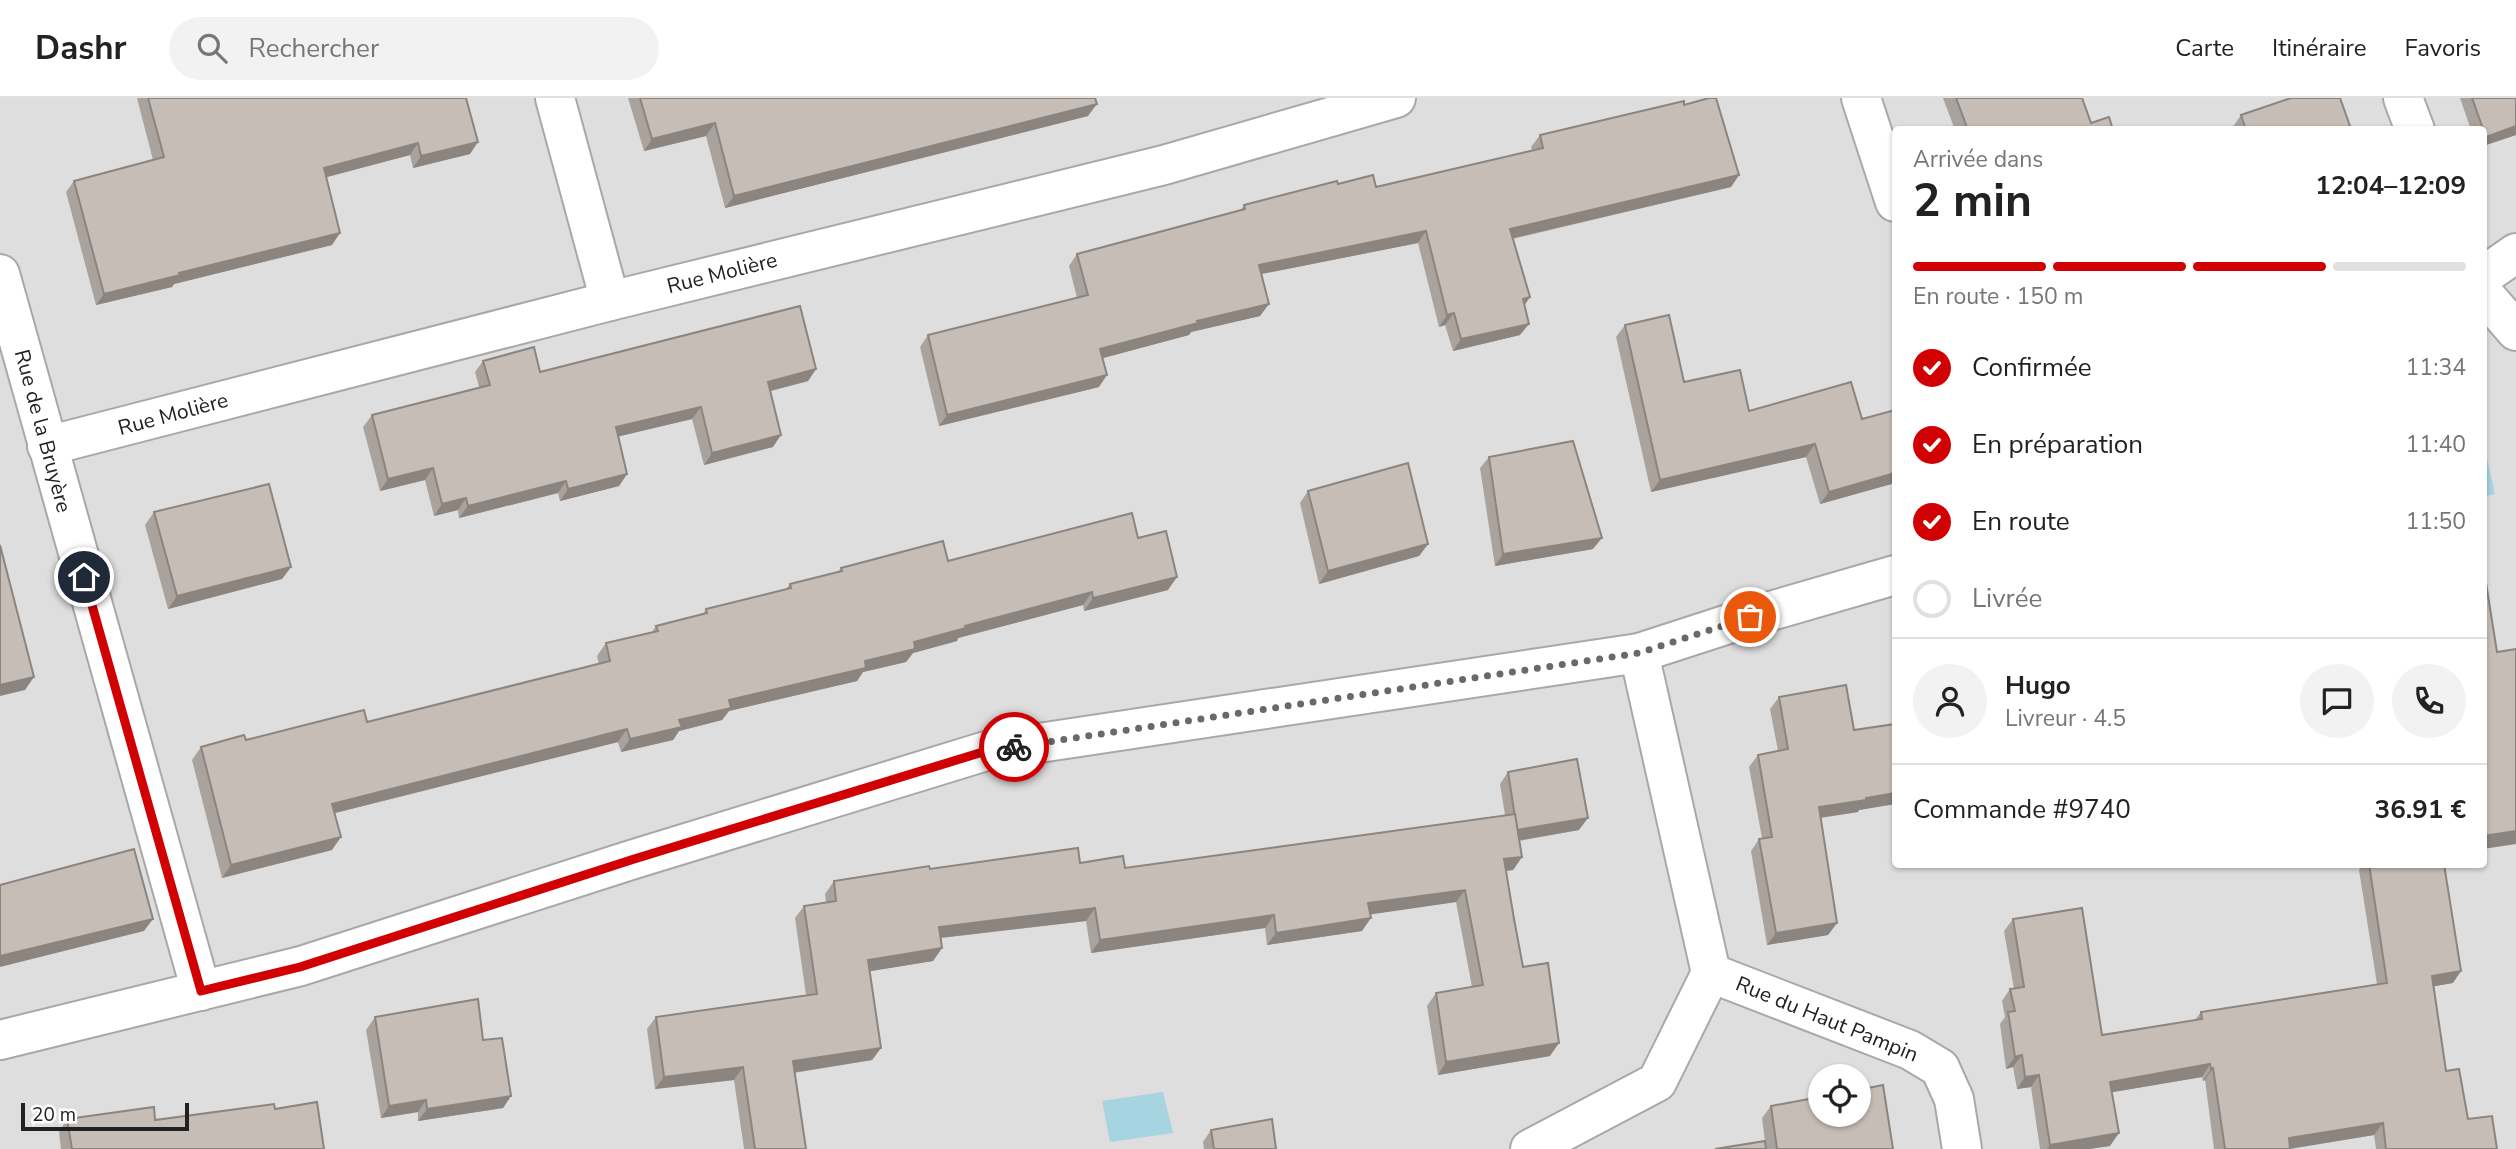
<!DOCTYPE html>
<html lang="fr">
<meta charset="utf-8">
<style>
:root{--surface:#fff;--page:#f2f2f2;--text:#222;--muted:#767676;--line:#e0e0e0;--accent:#d10003}
body{margin:0;font-family:"Nunito Sans",sans-serif;background:var(--page);color:var(--text);height:100vh;display:flex;flex-direction:column;font-size:26px;white-space:nowrap}
*{box-sizing:border-box;margin:0}
p{font-size:23px;color:var(--muted)}
.icon{flex:none;width:38px;height:38px;fill:none;stroke:currentColor;stroke-width:2;stroke-linecap:round;stroke-linejoin:round}
.map{position:relative;flex:1;overflow:hidden}
.sheet{position:absolute;left:1892px;top:28px;width:595px;height:742px;display:flex;flex-direction:column;background:var(--surface);border-radius:7px;box-shadow:0 2px 5px #0004}
.sheet>*{flex:none}
.buttons{position:absolute;left:1808px;top:966px;display:grid;gap:14px}
.buttons a{display:grid;place-items:center;width:63px;height:63px;border-radius:50%;background:var(--surface);box-shadow:0 2px 5px #0004;font-size:35px}
.scale{position:absolute;left:21px;bottom:18px;width:168px;box-sizing:border-box;padding-left:7px;border:4px solid #212121;border-top:0;font-size:19px;line-height:24px;white-space:nowrap;color:#212121;-webkit-text-stroke:5px #fff;paint-order:stroke}
.pin{position:absolute;display:grid;place-items:center;width:60px;height:60px;color:#fff;margin:-30px;border:4px solid #fff;border-radius:50%;box-shadow:0 2px 7px #0007}
.courier{position:absolute;display:grid;place-items:center;width:70px;height:70px;margin:-35px;border:5px solid #d10003;border-radius:50%;background:#fff;color:#222;box-shadow:0 2px 9px #0007}
.summary em{font-style:normal;font-weight:700}
.summary div{display:flex;flex-direction:column-reverse}
.summary{display:flex;align-items:center;justify-content:space-between;height:119px;padding:0 21px}
h1{font-size:46px;font-weight:700;line-height:52px}
.bar{display:grid;grid-template-columns:repeat(4,1fr);gap:10px 7px;align-content:center;height:84px;padding:0 21px}
.bar i{height:9px;border-radius:5px;background:var(--line)}
.bar .current{background:var(--accent)}
.bar p{grid-column:span 4}
.line{display:flex;align-items:center;gap:18px;padding:0 21px;border-top:2px solid var(--line)}
.line div{flex:1}
.round{display:grid;place-items:center;flex:none;width:74px;height:74px;border-radius:37px;background:var(--page)}
ol{padding:0 21px;list-style:none}
li{display:flex;align-items:center;gap:21px;height:77px}
li p{margin-inline-start:auto}
li .icon{padding:7px;border-radius:50%;background:var(--accent);color:#fff;stroke-width:4}
li:last-child{color:var(--muted)}
li i{width:38px;height:38px;border:4px solid var(--line);border-radius:50%}
header{display:flex;align-items:center;gap:42px;box-sizing:border-box;height:98px;padding:0 35px;background:var(--surface);border-bottom:2px solid var(--line)}
header strong{font-size:33px}
nav{display:flex;gap:38px;margin-inline-start:auto;font-size:24px}
.search{width:490px;height:63px;background:var(--page);display:flex;align-items:center;gap:18px;box-sizing:border-box;padding:0 24px;border-radius:38px;color:var(--muted);font-size:26px}
.map>svg:first-child{display:block}
.residential{fill:#dfdede;fill-rule:evenodd}
.water{fill:#a6d4e0}
.lines{fill:none;stroke-linecap:round;stroke-linejoin:round}
.minor-casing{stroke:#a8a8a8;stroke-width:42}
.tertiary-casing{stroke:#a8a8a8;stroke-width:42}
.minor{stroke:#fff;stroke-width:38}
.tertiary{stroke:#fff;stroke-width:38}
.wall{fill:#aaa39d}
.shaded-wall{fill:#8b847f}
.building{fill:#c6bdb6;stroke:#8b847f;stroke-width:2}
.done{stroke:#6a6966;stroke-width:7;stroke-dasharray:0 12.6}
.route{stroke:#d10003;stroke-width:9}
.labels{text-anchor:middle;dominant-baseline:central;stroke-width:5;stroke-linejoin:round;paint-order:stroke}
.street-label{font-size:21px;fill:#212121;stroke:#fff}
</style>
<header>
<strong>Dashr</strong>
<div class="search"><svg class="icon" aria-label="search" viewBox="0 0 24 24"><circle cx="10" cy="10" r="6"/><path d="M15 15l6 6"/></svg>Rechercher</div>
<nav><a>Carte</a><a>Itinéraire</a><a>Favoris</a></nav>
</header>
<div class="map">
<svg width="2516" height="1051" viewBox="0 0 2516 1051">
<rect width="100%" height="100%" fill="#f1eee7"/>
<!-- residential -->
<path class="residential" d="M 0,0 L 2516,0 L 2516,1051 L 0,1051 ZM 1895,32 L 2483,32 L 2483,766 L 1895,766 ZM 1820,978 L 1858,978 L 1858,1017 L 1820,1017 Z"/>
<!-- water -->
<g class="water">
<path d="M 2483,343 L 2495,396 L 2483,399 Z"/>
<path d="M 1163,994 L 1173,1035 L 1110,1044 L 1102,1003 Z"/>
</g>
<g class="lines">
<defs>
<g id="minor">
<path d="M 555,0 L 610,203"/>
<path d="M 1861,0 L 1895,104"/>
<path d="M 2403,0 L 2415,32"/>
<path d="M 0,176 L 201,893"/>
<path d="M 2483,195 L 2516,233"/>
<path d="M 47,348 L 610,203 L 1164,67 L 1396,0"/>
<path d="M 1711,875 L 1910,952 L 1940,970 L 1954,1001 L 1962,1051"/>
<path d="M 1530,1051 L 1657,984 L 1711,875 L 1639,555"/>
</g>
<g id="tertiary">
<path d="M 2483,178 L 2516,155"/>
<path d="M 0,942 L 301,868 L 631,762 L 986,653 L 1639,555 L 1750,519 L 1895,477"/>
</g>
</defs>
<!-- minor casing -->
<use href="#minor" class="minor-casing"/>
<!-- tertiary casing -->
<use href="#tertiary" class="tertiary-casing"/>
<!-- minor -->
<use href="#minor" class="minor"/>
<!-- tertiary -->
<use href="#tertiary" class="tertiary"/>
</g>
<!-- wall -->
<g class="wall">
<path d="M 137,0 L 466,0 L 470,56 L 413,70 L 410,57 L 326,79 L 332,147 L 174,186 L 172,189 L 96,207 L 66,94 L 74,83 L 153,62 Z"/>
<path d="M 628,0 L 1095,0 L 1088,18 L 725,110 L 706,38 L 644,53 Z"/>
<path d="M 1943,0 L 2082,0 L 2091,25 L 2113,32 L 1955,32 Z"/>
<path d="M 2460,0 L 2516,0 L 2516,37 L 2483,48 L 2483,32 L 2471,32 Z"/>
<path d="M 1684,7 L 1739,77 L 1731,89 L 1512,141 L 1530,199 L 1524,207 L 1520,237 L 1453,253 L 1445,227 L 1439,229 L 1418,145 L 1262,176 L 1260,218 L 1191,234 L 1189,237 L 1103,260 L 1099,289 L 939,328 L 920,249 L 928,237 L 1077,200 L 1069,168 L 1077,156 L 1241,112 L 1244,107 L 1338,86 L 1376,89 L 1532,52 L 1531,49 L 1540,37 Z"/>
<path d="M 2241,17 L 2350,28 L 2347,32 L 2233,32 L 2232,30 Z"/>
<path d="M 1625,227 L 1684,284 L 1749,313 L 1862,321 L 1895,312 L 1895,385 L 1820,406 L 1806,359 L 1651,394 L 1616,239 Z"/>
<path d="M 483,263 L 540,274 L 816,271 L 808,283 L 770,293 L 773,349 L 704,367 L 692,321 L 619,338 L 627,376 L 619,388 L 560,403 L 558,395 L 459,420 L 458,412 L 434,418 L 425,382 L 380,393 L 363,329 L 372,317 L 479,289 L 475,274 Z"/>
<path d="M 1489,359 L 1593,451 L 1495,468 L 1480,370 Z"/>
<path d="M 1308,393 L 1428,446 L 1419,458 L 1319,486 L 1300,405 Z"/>
<path d="M 154,414 L 291,469 L 282,481 L 168,511 L 145,427 Z"/>
<path d="M 1138,440 L 1168,492 L 1084,513 L 1083,507 L 958,540 L 957,543 L 913,555 L 906,564 L 863,574 L 857,583 L 729,613 L 722,622 L 679,633 L 673,642 L 621,654 L 618,644 L 335,715 L 332,752 L 222,780 L 192,662 L 201,649 L 367,624 L 599,566 L 597,558 L 606,545 L 652,534 L 656,528 L 703,516 L 706,511 L 786,491 L 790,486 L 838,474 L 841,470 L 948,463 Z"/>
<path d="M 1779,599 L 1854,632 L 1895,626 L 1895,706 L 1859,712 L 1858,714 L 1821,720 L 1837,825 L 1828,837 L 1767,847 L 1751,753 L 1759,741 L 1762,740 L 1749,669 L 1758,657 L 1778,653 L 1770,611 Z"/>
<path d="M 1508,674 L 1579,732 L 1519,743 L 1522,759 L 1513,772 L 1506,773 L 1523,869 L 1550,958 L 1438,977 L 1427,908 L 1436,895 L 1472,889 L 1456,804 L 1370,816 L 1362,833 L 1267,847 L 1265,830 L 1091,855 L 1086,823 L 941,840 L 942,850 L 933,863 L 870,873 L 881,950 L 872,962 L 794,975 L 806,1051 L 744,1051 L 734,982 L 655,991 L 647,931 L 656,919 L 806,897 L 795,820 L 804,808 L 826,804 L 825,796 L 834,783 L 930,771 L 1080,765 L 1125,770 L 1505,717 L 1500,686 Z"/>
<path d="M 2363,766 L 2444,766 L 2453,885 L 2434,888 L 2446,973 L 2468,1021 L 2497,1051 L 2376,1051 L 2374,1037 L 2290,1051 L 2214,1051 L 2205,982 L 2203,983 L 2202,979 L 2112,994 L 2110,1048 L 2089,1051 L 2040,1051 L 2031,989 L 2017,991 L 2013,969 L 2006,971 L 2000,926 L 2005,919 L 2002,903 L 2010,891 L 2014,891 L 2004,833 L 2013,821 L 2102,937 L 2195,922 L 2201,914 L 2377,886 L 2359,772 Z"/>
<path d="M 375,919 L 483,942 L 511,998 L 503,1010 L 418,1023 L 418,1014 L 381,1020 L 366,932 Z"/>
<path d="M 1771,1008 L 1893,1051 L 1766,1051 L 1762,1020 Z"/>
<path d="M 275,1011 L 324,1051 L 61,1051 L 59,1034 L 67,1021 L 155,1022 Z"/>
<path d="M 1211,1032 L 1276,1051 L 1204,1051 L 1203,1044 Z"/>
</g>
<!-- shaded-wall -->
<g class="shaded-wall">
<path d="M 1097,6 L 1088,18 L 725,110 L 734,98 Z"/>
<path d="M 715,25 L 706,38 L 644,53 L 652,41 Z"/>
<path d="M 2516,28 L 2516,37 L 2483,48 L 2483,43 L 2486,39 Z"/>
<path d="M 478,44 L 470,56 L 413,70 L 421,58 Z"/>
<path d="M 418,45 L 410,57 L 316,82 L 324,70 Z"/>
<path d="M 1739,77 L 1731,89 L 1501,143 L 1510,131 Z"/>
<path d="M 1426,133 L 1418,145 L 1251,178 L 1259,167 Z"/>
<path d="M 340,135 L 332,147 L 174,186 L 172,189 L 96,207 L 104,196 L 179,175 Z"/>
<path d="M 1530,199 L 1522,211 L 1523,201 Z"/>
<path d="M 1269,206 L 1260,218 L 1191,234 L 1189,237 L 1092,263 L 1100,251 L 1197,223 Z"/>
<path d="M 1454,215 L 1445,227 L 1439,229 L 1447,217 Z"/>
<path d="M 1529,226 L 1520,237 L 1453,253 L 1461,241 Z"/>
<path d="M 816,271 L 808,283 L 759,296 L 768,284 Z"/>
<path d="M 1107,277 L 1099,289 L 939,328 L 947,317 Z"/>
<path d="M 701,309 L 692,321 L 608,341 L 616,329 Z"/>
<path d="M 781,337 L 773,349 L 704,367 L 712,355 Z"/>
<path d="M 1815,346 L 1806,359 L 1651,394 L 1660,382 Z"/>
<path d="M 433,370 L 425,382 L 380,393 L 388,381 Z"/>
<path d="M 1895,375 L 1895,385 L 1820,406 L 1829,394 Z"/>
<path d="M 627,376 L 619,388 L 560,403 L 568,391 Z"/>
<path d="M 566,383 L 558,395 L 459,420 L 468,408 Z"/>
<path d="M 466,400 L 458,412 L 434,418 L 442,406 Z"/>
<path d="M 1602,440 L 1593,451 L 1495,468 L 1503,456 Z"/>
<path d="M 1428,446 L 1419,458 L 1319,486 L 1328,473 Z"/>
<path d="M 291,469 L 282,481 L 168,511 L 177,498 Z"/>
<path d="M 1177,479 L 1168,492 L 1084,513 L 1093,500 Z"/>
<path d="M 1092,494 L 1083,507 L 958,540 L 957,543 L 913,555 L 906,564 L 863,574 L 857,583 L 729,613 L 722,622 L 679,633 L 673,642 L 621,654 L 630,641 L 729,602 L 865,563 L 914,544 L 965,528 Z"/>
<path d="M 34,579 L 25,592 L 0,598 L 0,587 Z"/>
<path d="M 627,631 L 618,644 L 323,718 L 332,706 Z"/>
<path d="M 1895,695 L 1895,706 L 1859,712 L 1858,714 L 1810,721 L 1819,709 Z"/>
<path d="M 1588,720 L 1579,732 L 1509,744 L 1517,732 Z"/>
<path d="M 2516,733 L 2516,746 L 2483,751 L 2483,738 Z"/>
<path d="M 341,739 L 332,752 L 222,780 L 231,767 Z"/>
<path d="M 1522,759 L 1513,772 L 1495,774 L 1504,761 Z"/>
<path d="M 1465,792 L 1456,804 L 1360,818 L 1368,805 Z"/>
<path d="M 1095,810 L 1086,823 L 930,841 L 939,829 Z"/>
<path d="M 1274,817 L 1265,830 L 1091,855 L 1100,842 Z"/>
<path d="M 1371,820 L 1362,833 L 1267,847 L 1276,835 Z"/>
<path d="M 153,821 L 144,833 L 0,869 L 0,858 Z"/>
<path d="M 1837,825 L 1828,837 L 1767,847 L 1776,835 Z"/>
<path d="M 942,850 L 933,863 L 859,875 L 868,862 Z"/>
<path d="M 2461,873 L 2453,885 L 2424,890 L 2432,878 Z"/>
<path d="M 1559,945 L 1550,958 L 1438,977 L 1446,964 Z"/>
<path d="M 881,950 L 872,962 L 784,976 L 793,963 Z"/>
<path d="M 2022,957 L 2013,969 L 2006,971 L 2015,959 Z"/>
<path d="M 2210,966 L 2202,979 L 2102,996 L 2110,984 Z"/>
<path d="M 743,969 L 734,982 L 655,991 L 664,979 Z"/>
<path d="M 2213,970 L 2205,982 L 2203,983 L 2211,971 Z"/>
<path d="M 2039,977 L 2031,989 L 2017,991 L 2025,979 Z"/>
<path d="M 511,998 L 503,1010 L 418,1023 L 427,1011 Z"/>
<path d="M 426,1002 L 418,1014 L 381,1020 L 389,1008 Z"/>
<path d="M 2383,1025 L 2374,1037 L 2288,1051 L 2289,1040 Z"/>
<path d="M 2119,1035 L 2110,1048 L 2089,1051 L 2047,1051 L 2050,1047 Z"/>
</g>
<!-- building -->
<g class="building">
<path d="M 148,0 L 466,0 L 478,44 L 421,58 L 418,45 L 324,70 L 340,135 L 179,175 L 180,177 L 104,196 L 74,83 L 164,59 Z"/>
<path d="M 640,0 L 1095,0 L 1097,6 L 734,98 L 715,25 L 652,41 Z"/>
<path d="M 1709,0 L 1716,0 L 1739,77 L 1510,131 L 1530,199 L 1523,201 L 1529,226 L 1461,241 L 1454,215 L 1447,217 L 1426,133 L 1259,167 L 1269,206 L 1197,223 L 1198,225 L 1100,251 L 1107,277 L 947,317 L 928,237 L 1088,197 L 1077,156 L 1245,111 L 1244,107 L 1337,83 L 1338,86 L 1373,77 L 1376,89 L 1543,50 L 1540,37 L 1684,3 L 1684,7 Z"/>
<path d="M 1956,0 L 2082,0 L 2091,25 L 2109,19 L 2113,32 L 1968,32 Z"/>
<path d="M 2291,0 L 2340,0 L 2350,28 L 2342,32 L 2246,32 L 2241,17 Z"/>
<path d="M 2472,0 L 2516,0 L 2516,28 L 2486,39 Z"/>
<path d="M 800,208 L 816,271 L 768,284 L 781,337 L 712,355 L 701,309 L 616,329 L 627,376 L 568,391 L 566,383 L 468,408 L 466,400 L 442,406 L 433,370 L 388,381 L 372,317 L 490,287 L 483,263 L 534,249 L 540,274 Z"/>
<path d="M 1669,217 L 1684,284 L 1740,272 L 1749,313 L 1851,284 L 1862,321 L 1895,312 L 1895,375 L 1829,394 L 1815,346 L 1660,382 L 1625,227 Z"/>
<path d="M 1573,343 L 1602,440 L 1503,456 L 1489,359 Z"/>
<path d="M 1408,365 L 1428,446 L 1328,473 L 1308,393 Z"/>
<path d="M 269,386 L 291,469 L 177,498 L 154,414 Z"/>
<path d="M 1132,415 L 1138,440 L 1166,433 L 1177,479 L 1093,500 L 1092,494 L 965,528 L 966,530 L 914,544 L 915,551 L 865,563 L 866,570 L 729,602 L 731,610 L 679,622 L 682,629 L 630,641 L 627,631 L 332,706 L 341,739 L 231,767 L 201,649 L 244,637 L 246,642 L 364,612 L 367,624 L 610,563 L 606,545 L 658,533 L 656,528 L 707,515 L 706,511 L 791,490 L 790,486 L 842,473 L 841,470 L 943,443 L 948,463 Z"/>
<path d="M 0,447 L 34,579 L 0,587 Z"/>
<path d="M 2486,485 L 2497,554 L 2516,551 L 2516,733 L 2483,738 L 2483,486 Z"/>
<path d="M 1846,587 L 1854,632 L 1895,626 L 1895,695 L 1866,700 L 1866,702 L 1819,709 L 1837,825 L 1776,835 L 1759,741 L 1772,739 L 1758,657 L 1788,651 L 1779,599 Z"/>
<path d="M 1577,661 L 1588,720 L 1517,732 L 1508,674 Z"/>
<path d="M 1515,716 L 1522,759 L 1504,761 L 1514,821 L 1523,869 L 1548,865 L 1559,945 L 1446,964 L 1436,895 L 1483,887 L 1465,792 L 1368,805 L 1371,820 L 1276,835 L 1274,817 L 1100,842 L 1095,810 L 939,829 L 942,850 L 868,862 L 881,950 L 793,963 L 806,1051 L 755,1051 L 743,969 L 664,979 L 656,919 L 817,896 L 804,808 L 836,803 L 834,783 L 929,768 L 930,771 L 1078,750 L 1080,765 L 1123,758 L 1125,770 Z"/>
<path d="M 134,751 L 153,821 L 0,858 L 0,787 Z"/>
<path d="M 2369,766 L 2444,766 L 2461,873 L 2432,878 L 2446,973 L 2459,971 L 2468,1021 L 2492,1018 L 2497,1051 L 2386,1051 L 2383,1025 L 2289,1040 L 2290,1051 L 2225,1051 L 2213,970 L 2211,971 L 2210,966 L 2110,984 L 2119,1035 L 2050,1047 L 2039,977 L 2025,979 L 2022,957 L 2015,959 L 2008,914 L 2015,913 L 2010,891 L 2024,889 L 2013,821 L 2082,810 L 2102,937 L 2202,921 L 2201,914 L 2387,885 Z"/>
<path d="M 478,901 L 483,942 L 502,940 L 511,998 L 427,1011 L 426,1002 L 389,1008 L 375,919 Z"/>
<path d="M 1883,987 L 1893,1051 L 1777,1051 L 1771,1008 L 1820,999 L 1820,1017 L 1858,1017 L 1858,992 Z"/>
<path d="M 317,1004 L 324,1051 L 72,1051 L 67,1021 L 154,1009 L 155,1022 L 274,1006 L 275,1011 Z"/>
<path d="M 1272,1021 L 1276,1051 L 1214,1051 L 1211,1032 Z"/>
<path d="M 1765,1043 L 1766,1051 L 1715,1051 Z"/>
</g>
<g class="lines">
<!-- done -->
<path class="done" d="M 1014,649 L 1639,555 L 1750,519"/>
<!-- route -->
<path class="route" d="M 84,479 L 201,893 L 300,869 L 631,762 L 986,653 L 1014,649"/>
</g>
<g class="labels">
<!-- street labels -->
<g class="street-label">
<text transform="translate(722 175) rotate(-14)">Rue Molière</text>
<text transform="translate(173 316) rotate(-15)">Rue Molière</text>
<text transform="translate(43 333) rotate(75)">Rue de la Bruyère</text>
<text transform="translate(1827 921) rotate(22)">Rue du Haut Pampin</text>
</g>
</g>
</svg>
<div class="buttons">
<a><svg class="icon" aria-label="locate" viewBox="0 0 24 24"><circle cx="12" cy="12" r="6"/><path d="M12 2v4M12 18v4M2 12h4M18 12h4"/></svg></a>
</div>
<div class="scale">20 m</div>
<div class="pin" style="left:1750px;top:519px;background:#ea580c"><svg class="icon" aria-label="bag" viewBox="0 0 24 24"><path d="M5 8h14l-1 12H6zM9 8a3 3 0 0 1 6 0"/></svg></div>
<div class="pin" style="left:84px;top:479px;background:#1f2937"><svg class="icon" aria-label="home" viewBox="0 0 24 24"><path d="M3 11l9-7 9 7M6 9v11h12V9"/></svg></div>
<div class="courier" style="left:1014px;top:649px"><svg class="icon" aria-label="bike" viewBox="0 0 24 24"><circle cx="6" cy="16" r="4"/><circle cx="18" cy="16" r="4"/><path d="M6 16l4-8h5l3 8M10 8l3 8H6M13 5h3"/></svg></div>
<section class="sheet">
<div class="summary"><div><h1>2 min</h1><p>Arrivée dans</p></div><em>12:04–12:09</em></div>
<div class="bar"><i class="current"></i><i class="current"></i><i class="current"></i><i></i><p>En route · 150 m</p></div>
<ol>
<li><svg class="icon" aria-label="check" viewBox="0 0 24 24"><path d="M5 12l5 5 9-10"/></svg>Confirmée<p>11:34</p></li>
<li><svg class="icon" aria-label="check" viewBox="0 0 24 24"><path d="M5 12l5 5 9-10"/></svg>En préparation<p>11:40</p></li>
<li><svg class="icon" aria-label="check" viewBox="0 0 24 24"><path d="M5 12l5 5 9-10"/></svg>En route<p>11:50</p></li>
<li><i></i>Livrée</li>
</ol>
<div class="line" style="height:126px"><a class="round"><svg class="icon" aria-label="person" viewBox="0 0 24 24"><circle cx="12" cy="8" r="4"/><path d="M4 21q1-7 8-7t8 7"/></svg></a><div><b>Hugo</b><p>Livreur · 4.5</p></div><a class="round"><svg class="icon" aria-label="chat" viewBox="0 0 24 24"><path d="M4 5h16v11H9l-5 4z"/></svg></a><a class="round"><svg class="icon" aria-label="phone" viewBox="0 0 24 24"><path d="M5 4h4l2 5-3 2q2 4 5 5l2-3 5 2v4C11 20 4 13 5 4z"/></svg></a></div>
<div class="line" style="height:91px"><div>Commande #9740</div><b>36.91 €</b></div>
</section>
</div>
